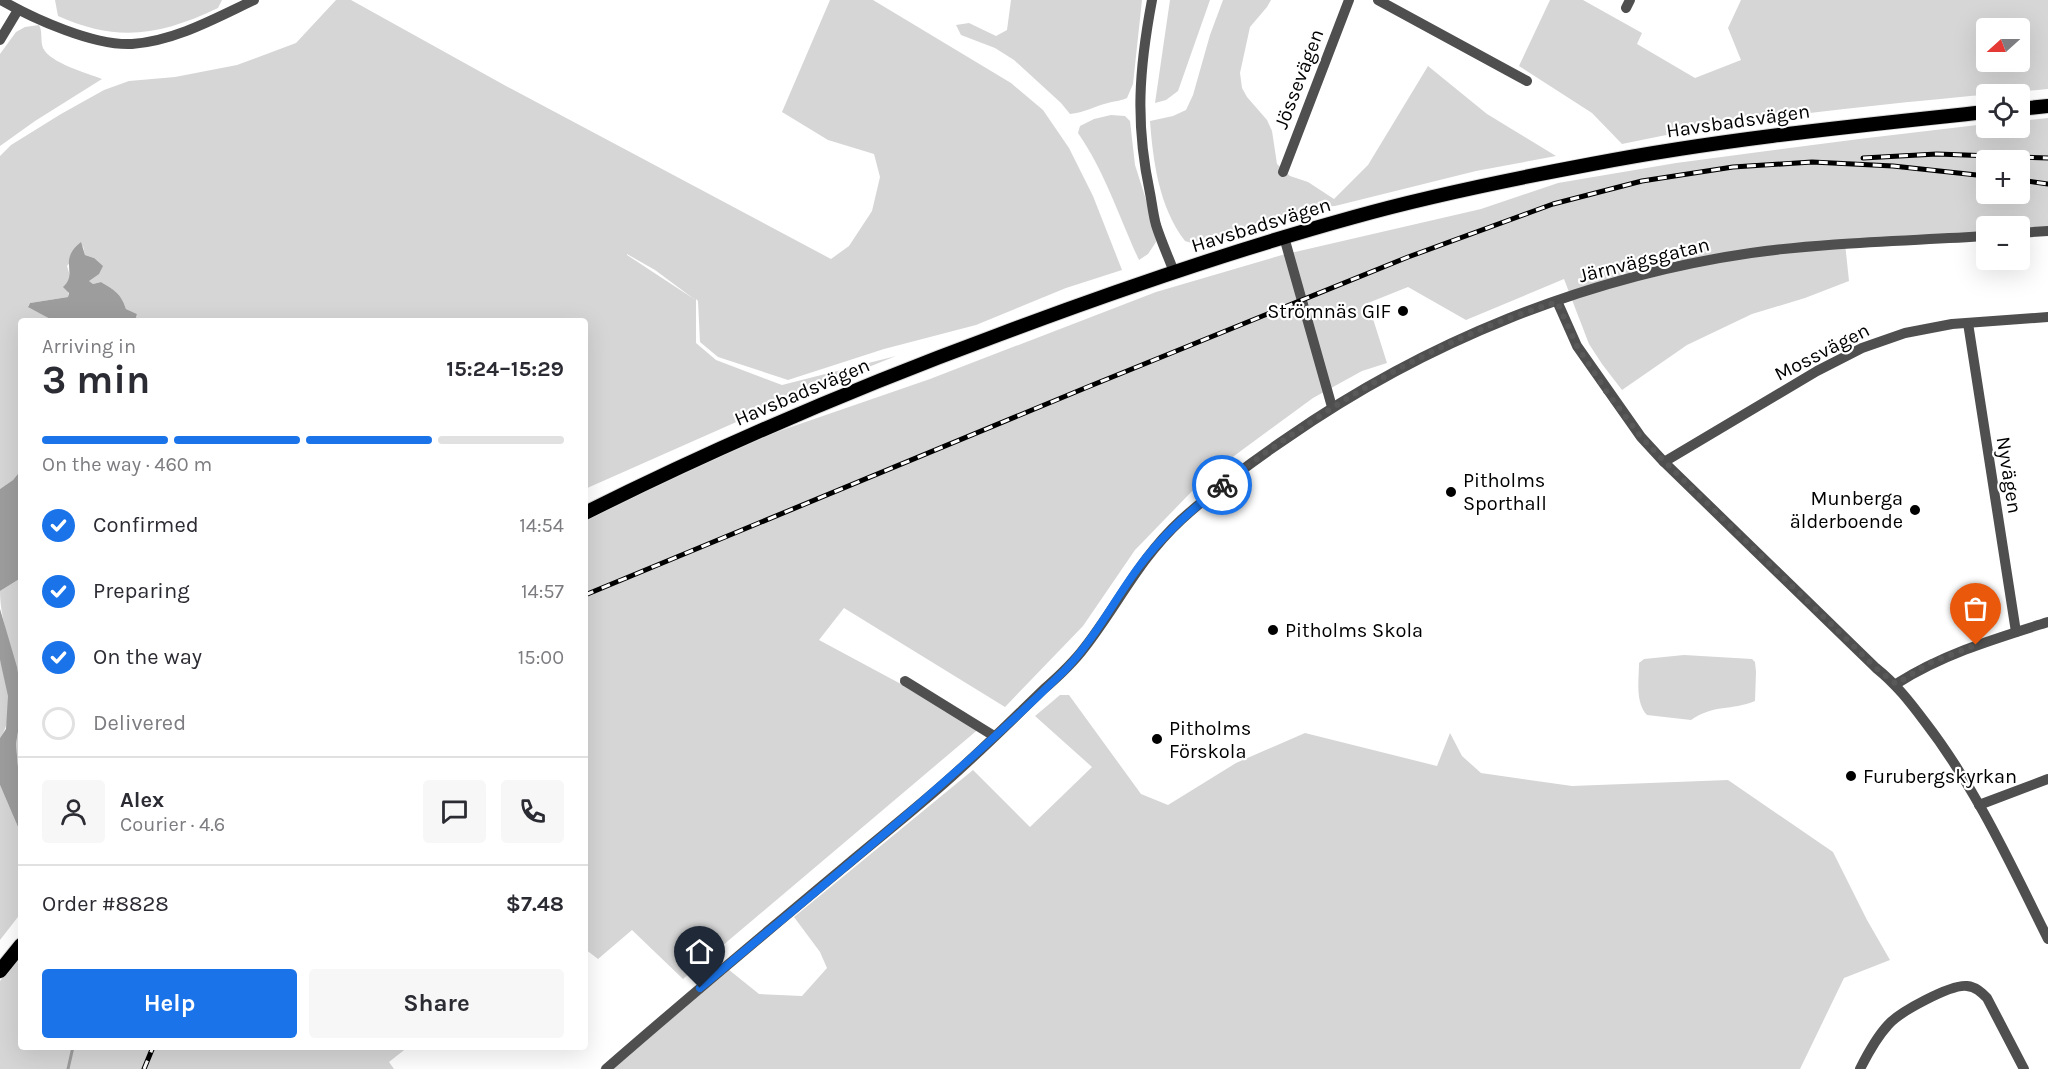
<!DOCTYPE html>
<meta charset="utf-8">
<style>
:root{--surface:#fff;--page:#f7f7f7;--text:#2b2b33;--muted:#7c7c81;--line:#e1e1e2;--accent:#1a73e8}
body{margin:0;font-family:Karla,sans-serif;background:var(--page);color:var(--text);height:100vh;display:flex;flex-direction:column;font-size:22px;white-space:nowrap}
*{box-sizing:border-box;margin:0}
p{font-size:20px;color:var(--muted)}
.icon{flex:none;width:33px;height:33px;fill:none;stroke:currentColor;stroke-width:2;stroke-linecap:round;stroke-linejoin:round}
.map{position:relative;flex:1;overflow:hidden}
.details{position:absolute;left:18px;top:318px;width:570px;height:732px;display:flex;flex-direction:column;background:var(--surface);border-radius:6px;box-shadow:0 6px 24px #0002}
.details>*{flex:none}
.needle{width:39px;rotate:249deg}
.fabs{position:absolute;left:1976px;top:18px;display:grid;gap:12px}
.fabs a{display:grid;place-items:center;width:54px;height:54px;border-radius:6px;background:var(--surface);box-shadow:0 6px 24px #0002;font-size:30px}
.pin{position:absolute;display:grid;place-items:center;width:51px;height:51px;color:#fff;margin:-62px -26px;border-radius:50% 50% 50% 0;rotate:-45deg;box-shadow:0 0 6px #0007}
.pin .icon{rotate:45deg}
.courier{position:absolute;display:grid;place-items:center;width:60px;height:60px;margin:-30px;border:4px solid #1a73e8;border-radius:50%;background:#fff;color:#222;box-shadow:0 2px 8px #0007}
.overview em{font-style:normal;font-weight:700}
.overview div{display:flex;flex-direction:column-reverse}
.overview{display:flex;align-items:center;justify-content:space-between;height:102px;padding:0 24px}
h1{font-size:39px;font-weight:700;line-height:45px}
.bar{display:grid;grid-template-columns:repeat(4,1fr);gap:9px 6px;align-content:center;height:72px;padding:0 24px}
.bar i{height:8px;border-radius:4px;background:var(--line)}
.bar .active{background:var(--accent)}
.bar p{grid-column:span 4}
.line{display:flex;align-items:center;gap:15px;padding:0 24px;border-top:2px solid var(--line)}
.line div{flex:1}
.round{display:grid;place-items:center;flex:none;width:63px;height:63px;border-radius:6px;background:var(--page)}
ol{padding:0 24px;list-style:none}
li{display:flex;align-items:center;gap:18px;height:66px}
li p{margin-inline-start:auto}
li .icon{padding:6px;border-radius:50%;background:var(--accent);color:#fff;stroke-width:4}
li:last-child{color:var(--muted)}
li i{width:33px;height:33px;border:3px solid var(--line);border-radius:50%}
.primary-button{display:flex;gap:12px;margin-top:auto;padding:12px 24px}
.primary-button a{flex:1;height:69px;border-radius:6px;background:var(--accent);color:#fff;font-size:24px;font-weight:700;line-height:69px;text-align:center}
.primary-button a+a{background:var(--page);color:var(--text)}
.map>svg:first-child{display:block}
.green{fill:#d6d6d6;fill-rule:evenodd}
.water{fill:#9d9d9d}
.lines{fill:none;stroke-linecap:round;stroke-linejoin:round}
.stream{stroke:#9d9d9d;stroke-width:3}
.major-casing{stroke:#dbdbdb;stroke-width:16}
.minor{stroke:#4f4f4f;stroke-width:10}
.major{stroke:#000;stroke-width:14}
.rail-casing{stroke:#000;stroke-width:5}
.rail{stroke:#fff;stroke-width:3;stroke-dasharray:9;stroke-linecap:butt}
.done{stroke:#595959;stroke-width:6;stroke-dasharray:0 10.8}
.route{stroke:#1a73e8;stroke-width:8}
.poi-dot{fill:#000;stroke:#fff;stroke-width:2}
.labels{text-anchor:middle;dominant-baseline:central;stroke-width:4.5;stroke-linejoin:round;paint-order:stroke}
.street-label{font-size:20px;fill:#000;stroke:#fff}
.poi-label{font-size:20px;fill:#000;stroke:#fff;text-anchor:start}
</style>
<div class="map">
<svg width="2048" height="1069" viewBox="0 0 2048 1069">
<rect width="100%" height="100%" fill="#fff"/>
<!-- green -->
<g class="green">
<path d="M 55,0 L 222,0 L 218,8 C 161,35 118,43 58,16 Z"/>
<path d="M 336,0 L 351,0 L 506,86 L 831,259 L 849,246 L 872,211 L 880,177 L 874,154 L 828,140 L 782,112 L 830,0 L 873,0 L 1011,83 L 1043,110 L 1069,148 L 1093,196 L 1122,270 L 1066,288 L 976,325 L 884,349 L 788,380 L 718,357 L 700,342 L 698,301 L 696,299 L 696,343 L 716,360 L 782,385 L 896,356 L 777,404 L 585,489 L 585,321 L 238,321 L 227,319 L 220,321 L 135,321 L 137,314 L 126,309 C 121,293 114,290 101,282 L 93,284 L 89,281 L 94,258 L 85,255 L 83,246 L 67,266 L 70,276 L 68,297 L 30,303 L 28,306 L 54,321 L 21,321 L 21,470 L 13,480 L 0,489 L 0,156 L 11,145 L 61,114 L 104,90 L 129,81 L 175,77 L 237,65 L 296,43 ZM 627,254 L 655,270 L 694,299 L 627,255 Z"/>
<path d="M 1011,0 L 1142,0 L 1133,84 L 1127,98 C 1121,101 1115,101 1108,103 C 1095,106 1084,113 1070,114 L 1061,103 L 1014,60 L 995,48 L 961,35 L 956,25 L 969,23 L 996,36 L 1007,30 Z"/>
<path d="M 1170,0 L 1210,0 L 1178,91 L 1166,100 L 1155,103 Z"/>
<path d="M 1223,0 L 1271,0 L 1267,7 L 1250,27 L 1240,73 L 1242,88 L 1247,97 L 1267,120 L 1272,131 L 1277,164 L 1290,176 L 1308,182 L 1334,199 L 1368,165 L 1428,66 L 1487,114 L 1556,156 L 1476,171 L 1335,206 L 1321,207 L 1269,218 L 1216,240 L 1198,245 L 1185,241 C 1159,207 1153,161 1150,121 L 1173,116 L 1186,110 L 1193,95 L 1210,35 Z"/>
<path d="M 1550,0 L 1583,0 L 1642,33 L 1637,44 L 1695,78 L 1741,60 L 1728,28 L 1741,0 L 2048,0 L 2048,89 C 1906,102 1762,114 1622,144 L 1592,113 L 1519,66 ZM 1986,28 L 2019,28 L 2019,62 L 1986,62 Z"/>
<path d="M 39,25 C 43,32 40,40 43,48 C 50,63 87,73 102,79 L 35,121 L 0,146 L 0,54 L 16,32 L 25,27 Z"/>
<path d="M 1111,115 L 1125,116 L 1130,121 L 1135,165 L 1154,225 L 1156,242 L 1148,254 L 1139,260 C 1119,217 1105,172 1078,133 L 1080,126 L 1094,119 Z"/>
<path d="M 2048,118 L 2048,233 L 2019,234 L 2019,226 L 1986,226 L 1986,236 L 1845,243 L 1849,281 L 1805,298 L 1752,314 L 1687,345 L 1622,390 L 1602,364 L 1589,344 L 1564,279 L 1466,320 L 1408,287 L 1368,303 L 1387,363 L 1362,371 L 1313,398 L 1234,456 L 1197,486 L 1135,550 L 1083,626 L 1005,707 L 844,608 L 819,640 L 981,727 L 683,979 L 632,930 L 598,959 L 585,949 L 585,520 L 739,445 L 930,379 L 1156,292 L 1282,255 L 1481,209 L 1558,183 L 1676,163 L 1859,139 L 1986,124 L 1986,128 L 2019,128 L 2019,121 ZM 1986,160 L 2019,160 L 2019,194 L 1986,194 Z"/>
<path d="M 21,578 L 21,691 C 16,657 0,625 0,591 Z"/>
<path d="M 1684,655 L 1752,659 L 1755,662 L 1756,672 L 1755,701 C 1731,711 1714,704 1691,720 L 1647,715 C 1635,702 1639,680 1639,663 L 1644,659 Z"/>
<path d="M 0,660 C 8,683 15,717 0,738 Z"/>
<path d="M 1060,695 L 1069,695 L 1141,794 L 1168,805 L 1236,763 L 1305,733 L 1437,766 L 1450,733 L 1462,756 L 1481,773 L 1572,786 L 1728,780 L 1833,852 L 1867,920 L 1890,960 L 1844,978 L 1800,1069 L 600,1069 L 723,965 L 759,994 L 802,996 L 827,968 L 820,952 L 794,917 L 973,770 L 1030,827 L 1092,767 L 1035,716 Z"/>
<path d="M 21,714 L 21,802 L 16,744 Z"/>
<path d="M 0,785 L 21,834 L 21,913 L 0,940 Z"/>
<path d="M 21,954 L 21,1047 L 408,1047 L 389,1062 L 394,1069 L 0,1069 L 0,981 Z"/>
</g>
<!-- water -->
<g class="water">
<path d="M 81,242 L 85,255 L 94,258 L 103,266 L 99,274 L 89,281 L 93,284 L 101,282 C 114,290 121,293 126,309 L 137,314 L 135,321 L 54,321 L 28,307 L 30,303 L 68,297 L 69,293 L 63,287 C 79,273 57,261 81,242 Z"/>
<path d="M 21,470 L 21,578 L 0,591 L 0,489 L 13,480 Z"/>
<path d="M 0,609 L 17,667 L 21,691 L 21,714 L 16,744 L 21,802 L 21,834 L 0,785 L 0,738 L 6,729 L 8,696 L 0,660 Z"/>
</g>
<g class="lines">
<!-- stream -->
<path class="stream" d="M 68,1069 L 73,1047"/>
<defs>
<g id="major">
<path d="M 2019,109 L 2048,106"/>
<path d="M 585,513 C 719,446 857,387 998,335 C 1115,291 1234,250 1354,217 C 1432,195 1512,179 1592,164 C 1722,139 1854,126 1986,112"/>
<path d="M 0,971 L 21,945"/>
</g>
</defs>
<!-- major casing -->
<use href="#major" class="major-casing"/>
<!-- minor -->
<g class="minor">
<path d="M 1,0 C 34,19 94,46 132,44 C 175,41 216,18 254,0"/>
<path d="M 1152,0 C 1139,69 1135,123 1150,193 C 1152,203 1153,214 1156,225 C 1161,241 1168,256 1174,272"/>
<path d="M 1378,0 L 1527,81"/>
<path d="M 1626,8 L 1630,0"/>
<path d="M 0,40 L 18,10"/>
<path d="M 1283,172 L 1349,0"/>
<path d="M 2019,233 L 2048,231"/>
<path d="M 1284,237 L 1332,407"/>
<path d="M 1557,301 L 1577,346 L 1641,437 L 1664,462 L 1876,668 C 1896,684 1910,702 1925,722 C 1976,788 2011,865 2048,939"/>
<path d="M 1968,323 L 2016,632"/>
<path d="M 1664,462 L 1817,371 L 1862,348 L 1905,333 L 1952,324 L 2048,317"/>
<path d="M 905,681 L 994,736"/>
<path d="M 1896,684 C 1943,654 1994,639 2048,622"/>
<path d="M 1979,805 L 2048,779"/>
<path d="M 606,1069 C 684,1001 764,934 843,868 C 882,835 922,804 959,770 C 988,744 1016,716 1044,689 C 1059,676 1073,663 1085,647 C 1119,603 1139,559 1181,520 C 1214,490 1250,463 1287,438 C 1425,342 1585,277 1751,253 C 1829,242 1908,241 1986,236"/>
<path d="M 1860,1069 C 1868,1053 1876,1038 1888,1025 C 1899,1012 1951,984 1967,986 C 1976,987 1981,992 1987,998 L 2024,1069"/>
</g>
<!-- major -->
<use href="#major" class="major"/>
<defs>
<g id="rail">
<path d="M 1863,158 L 1937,154 L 2048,158"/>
<path d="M 2019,180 L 2048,184"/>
<path d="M 585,595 L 1090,386 L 1408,257 L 1553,204 L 1642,181 L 1733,167 L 1812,162 L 1893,166 L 1986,176"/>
<path d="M 144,1069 L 153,1047"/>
</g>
</defs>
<!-- rail casing -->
<use href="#rail" class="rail-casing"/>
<!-- rail -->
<use href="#rail" class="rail"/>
</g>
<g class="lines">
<!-- done -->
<path class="done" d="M 1222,485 C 1245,467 1269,450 1293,434 C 1374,378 1462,331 1557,302 L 1577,346 L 1606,391 L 1641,437 L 1665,462 L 1876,668 L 1896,684 L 1930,663 L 1976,645"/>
<!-- route -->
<path class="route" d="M 700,988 C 823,885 949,784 1064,671 C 1094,640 1113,602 1138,568 C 1162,535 1192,510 1222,485"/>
</g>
<!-- markers -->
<g class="poi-dot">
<circle cx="1403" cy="311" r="6"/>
<circle cx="1451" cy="492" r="6"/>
<circle cx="1915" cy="510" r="6"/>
<circle cx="1273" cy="630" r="6"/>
<circle cx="1157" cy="739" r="6"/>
<circle cx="1851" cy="776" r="6"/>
</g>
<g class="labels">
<!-- street labels -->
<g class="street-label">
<text transform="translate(1299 79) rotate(-69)">Jössevägen</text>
<text transform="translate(1738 121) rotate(-8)">Havsbadsvägen</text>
<text transform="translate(1261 225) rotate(-17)">Havsbadsvägen</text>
<text transform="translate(1644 260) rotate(-14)">Järnvägsgatan</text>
<text transform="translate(1822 352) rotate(-27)">Mossvägen</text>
<text transform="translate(802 392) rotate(-23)">Havsbadsvägen</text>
<text transform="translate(2009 475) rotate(81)">Nyvägen</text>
</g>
<!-- poi labels -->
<g class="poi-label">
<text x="1391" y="311" text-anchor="end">Strömnäs GIF</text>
<text x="1463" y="480">Pitholms<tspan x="1463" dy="23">Sporthall</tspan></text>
<text x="1903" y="498" text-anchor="end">Munberga<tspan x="1903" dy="23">älderboende</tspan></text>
<text x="1285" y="630">Pitholms Skola</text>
<text x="1169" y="728">Pitholms<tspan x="1169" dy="23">Förskola</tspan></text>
<text x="1863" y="776">Furubergskyrkan</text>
</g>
</g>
</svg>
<div class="fabs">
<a><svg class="needle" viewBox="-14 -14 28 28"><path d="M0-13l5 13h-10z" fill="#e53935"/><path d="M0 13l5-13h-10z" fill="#7c7c81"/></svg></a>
<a><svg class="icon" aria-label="locate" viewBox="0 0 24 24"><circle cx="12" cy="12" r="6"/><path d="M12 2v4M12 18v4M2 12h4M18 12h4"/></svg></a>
<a>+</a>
<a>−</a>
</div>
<div class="pin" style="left:1976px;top:645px;background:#ea580c"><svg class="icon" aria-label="bag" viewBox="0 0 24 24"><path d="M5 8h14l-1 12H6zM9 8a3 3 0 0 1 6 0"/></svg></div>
<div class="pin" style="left:700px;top:988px;background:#1f2937"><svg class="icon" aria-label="home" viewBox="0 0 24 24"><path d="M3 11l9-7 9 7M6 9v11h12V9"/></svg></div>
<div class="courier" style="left:1222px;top:485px"><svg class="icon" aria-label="bike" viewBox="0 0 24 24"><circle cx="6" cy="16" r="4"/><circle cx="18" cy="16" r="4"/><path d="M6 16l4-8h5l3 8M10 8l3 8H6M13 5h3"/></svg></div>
<section class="details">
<div class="overview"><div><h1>3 min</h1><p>Arriving in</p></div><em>15:24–15:29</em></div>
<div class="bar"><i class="active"></i><i class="active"></i><i class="active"></i><i></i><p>On the way · 460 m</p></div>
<ol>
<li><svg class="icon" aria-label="check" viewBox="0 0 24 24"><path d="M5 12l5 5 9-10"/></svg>Confirmed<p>14:54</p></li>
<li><svg class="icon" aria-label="check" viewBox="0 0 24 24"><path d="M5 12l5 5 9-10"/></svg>Preparing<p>14:57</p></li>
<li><svg class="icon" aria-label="check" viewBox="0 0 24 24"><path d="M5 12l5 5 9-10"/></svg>On the way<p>15:00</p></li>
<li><i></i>Delivered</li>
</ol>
<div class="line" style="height:108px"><a class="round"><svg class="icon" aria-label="person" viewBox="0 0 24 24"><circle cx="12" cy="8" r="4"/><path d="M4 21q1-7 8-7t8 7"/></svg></a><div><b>Alex</b><p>Courier · 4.6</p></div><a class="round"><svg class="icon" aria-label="chat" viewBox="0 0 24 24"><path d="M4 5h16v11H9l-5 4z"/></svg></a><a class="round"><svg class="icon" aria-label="phone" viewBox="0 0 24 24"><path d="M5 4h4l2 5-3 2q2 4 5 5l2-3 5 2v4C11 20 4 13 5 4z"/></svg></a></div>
<div class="line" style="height:78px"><div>Order #8828</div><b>$7.48</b></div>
<div class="primary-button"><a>Help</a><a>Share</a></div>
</section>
</div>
